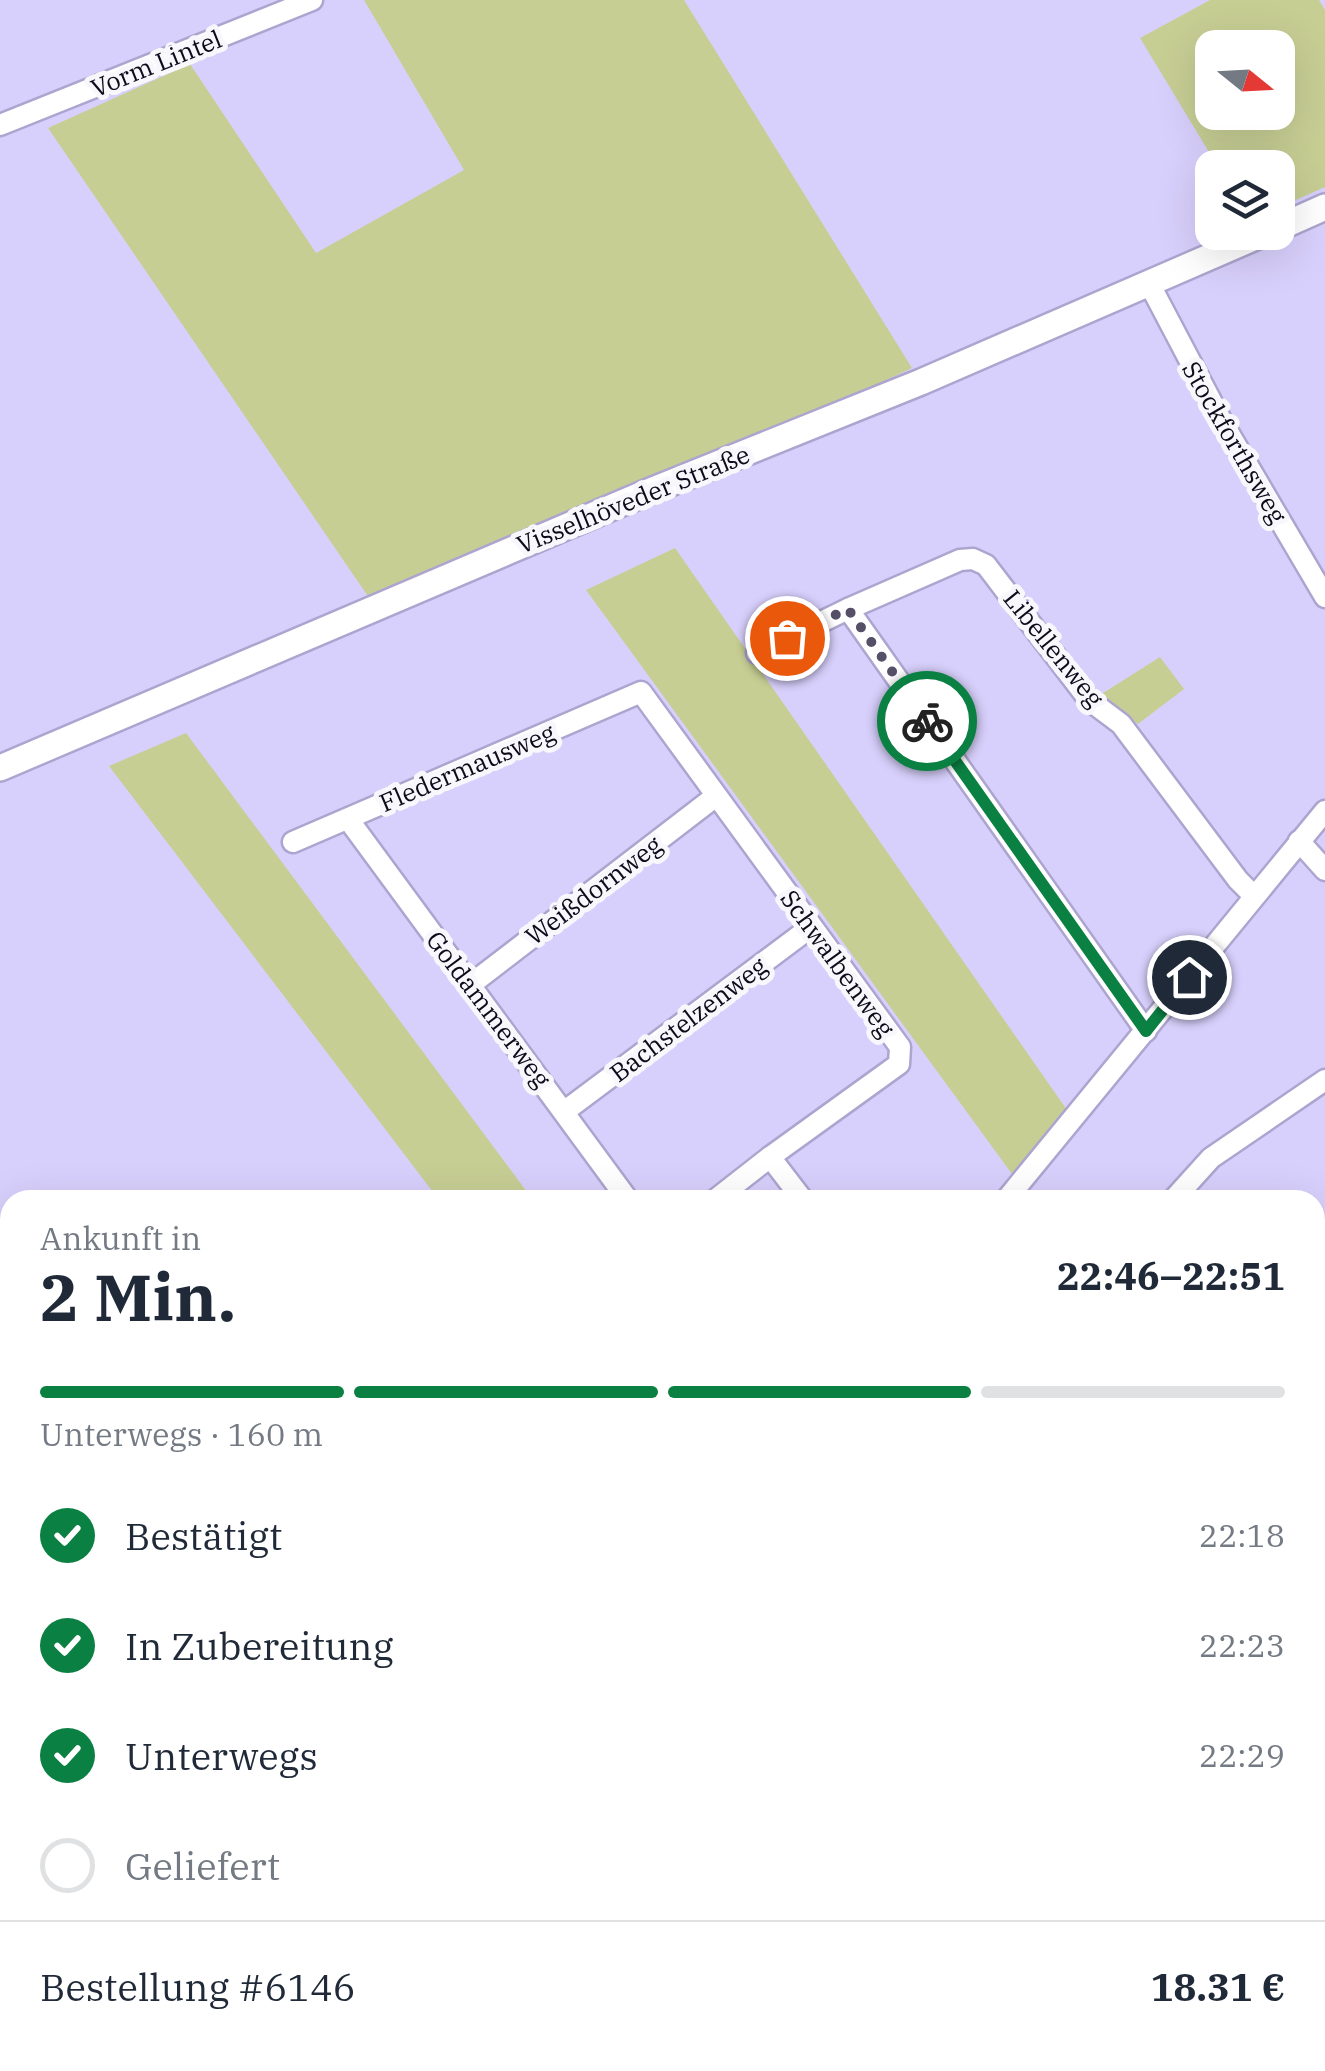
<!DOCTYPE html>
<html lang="de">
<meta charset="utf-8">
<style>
:root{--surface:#fff;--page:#f2f2f3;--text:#1f2937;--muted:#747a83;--line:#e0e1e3;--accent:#0b8043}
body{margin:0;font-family:"IBM Plex Serif",serif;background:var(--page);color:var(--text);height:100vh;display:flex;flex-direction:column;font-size:38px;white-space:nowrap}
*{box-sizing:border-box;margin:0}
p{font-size:32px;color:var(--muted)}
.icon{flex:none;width:55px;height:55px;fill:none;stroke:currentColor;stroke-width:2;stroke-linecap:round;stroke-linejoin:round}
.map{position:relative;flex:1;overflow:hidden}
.sheet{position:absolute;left:0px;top:1190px;width:1325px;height:882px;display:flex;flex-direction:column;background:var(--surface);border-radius:30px 30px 0 0;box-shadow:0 10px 40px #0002}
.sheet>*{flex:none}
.needle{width:65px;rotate:108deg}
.tools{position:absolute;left:1195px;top:30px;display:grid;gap:20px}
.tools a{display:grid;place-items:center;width:100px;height:100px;border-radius:20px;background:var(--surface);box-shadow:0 10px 40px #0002;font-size:50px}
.pin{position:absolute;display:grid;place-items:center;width:85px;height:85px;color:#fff;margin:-42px;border:5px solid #fff;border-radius:50%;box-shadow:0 2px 10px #0007}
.courier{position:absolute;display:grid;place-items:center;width:100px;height:100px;margin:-50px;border:8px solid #0b8043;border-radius:50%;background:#fff;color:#222;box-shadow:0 2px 12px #0007}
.head em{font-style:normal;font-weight:800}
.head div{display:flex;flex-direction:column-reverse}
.head{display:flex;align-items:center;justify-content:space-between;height:170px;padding:0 40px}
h1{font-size:65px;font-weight:800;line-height:75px}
.bar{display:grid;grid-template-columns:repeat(4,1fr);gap:15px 10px;align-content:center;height:120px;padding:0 40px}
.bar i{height:12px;border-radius:8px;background:var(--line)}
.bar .on{background:var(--accent)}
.bar p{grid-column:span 4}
.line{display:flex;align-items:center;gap:25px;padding:0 40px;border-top:2px solid var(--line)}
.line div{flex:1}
ol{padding:0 40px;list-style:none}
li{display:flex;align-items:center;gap:30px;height:110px}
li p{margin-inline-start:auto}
li .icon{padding:10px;border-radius:50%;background:var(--accent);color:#fff;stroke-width:4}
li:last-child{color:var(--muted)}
li i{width:55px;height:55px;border:5px solid var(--line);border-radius:50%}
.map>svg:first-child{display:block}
.green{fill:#c7ce94;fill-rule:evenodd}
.forest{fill:#aab074}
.water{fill:#78b6d8;stroke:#58829f;stroke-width:2.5}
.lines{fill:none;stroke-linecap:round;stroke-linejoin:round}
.minor-casing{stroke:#ada5cf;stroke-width:25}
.major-casing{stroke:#ada5cf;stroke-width:30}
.minor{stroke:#fff;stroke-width:20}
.major{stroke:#fff;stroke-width:25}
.done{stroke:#554f68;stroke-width:10;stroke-dasharray:0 18}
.route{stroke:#0b8043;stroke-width:12}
.labels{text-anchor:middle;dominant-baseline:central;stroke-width:10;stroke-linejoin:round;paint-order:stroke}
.street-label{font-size:25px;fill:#0e0a19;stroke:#f8f7fc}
</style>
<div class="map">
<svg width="1325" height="2071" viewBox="0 0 1325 2071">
<rect width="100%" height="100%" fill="#d8d0fc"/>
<!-- green -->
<g class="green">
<path d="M 364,0 L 684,0 L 912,368 L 643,494 L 376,608 L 48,128 L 190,64 L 316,253 L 464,170 Z"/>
<path d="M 1210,0 L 1319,0 L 1325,10 L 1325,187 L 1278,208 L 1278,168 L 1218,167 L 1140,38 ZM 1212,48 L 1278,48 L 1278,112 L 1212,112 Z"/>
<path d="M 675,548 L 1074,1120 L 1020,1185 L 586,590 Z"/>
<path d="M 1160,657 L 1184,689 L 1138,724 L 1100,695 Z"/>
<path d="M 186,733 L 533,1200 L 439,1200 L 109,766 Z"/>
<path d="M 0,1700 L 10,1713 L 10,1966 L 0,1972 Z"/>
</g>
<!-- forest -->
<g class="forest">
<path d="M 1325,1437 L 1325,2057 L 1315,2042 L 1315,1449 Z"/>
<path d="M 10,1984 L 10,2062 L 1208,2063 L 1189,2071 L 0,2071 L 0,1990 Z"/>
</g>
<!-- water -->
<path class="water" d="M 1325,1238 L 1325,1281 L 1315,1293 L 1315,1248 Z"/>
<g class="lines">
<defs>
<g id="minor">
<path d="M 0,125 L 312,0"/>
<path d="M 1150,285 L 1221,420 L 1325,597"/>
<path d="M 848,609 L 960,560 L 973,559 L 986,565 L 1089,700 L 1121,724 L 1238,880 L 1253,895"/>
<path d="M 757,653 L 848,609 L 1146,1031"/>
<path d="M 348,819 L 628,1200"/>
<path d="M 1299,841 L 1325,870"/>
<path d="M 293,842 L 641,692 L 900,1047 L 899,1064 L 770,1157 L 803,1200"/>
<path d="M 470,985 L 716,796"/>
<path d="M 565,1111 L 811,927"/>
<path d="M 715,1200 L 770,1157"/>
<path d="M 1006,1200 L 1325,811"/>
<path d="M 1173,1200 L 1211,1158 L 1325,1080"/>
<path d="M 0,1683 L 10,1697"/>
<path d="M 0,1977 L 10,1971"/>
</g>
<g id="major">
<path d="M 1278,228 L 1325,207"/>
<path d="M 0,768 L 643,494 L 921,382 L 1267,232"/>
</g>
</defs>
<!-- minor casing -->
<use href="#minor" class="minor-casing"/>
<!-- major casing -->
<use href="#major" class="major-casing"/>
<!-- minor -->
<use href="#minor" class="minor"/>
<!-- major -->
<use href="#major" class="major"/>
</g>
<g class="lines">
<!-- done -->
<path class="done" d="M 787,638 L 848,609 L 927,721"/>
<!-- route -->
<path class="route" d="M 927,721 L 1146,1031 L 1189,977"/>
</g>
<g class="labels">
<!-- street labels -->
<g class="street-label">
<text transform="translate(156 63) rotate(-22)">Vorm Lintel</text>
<text transform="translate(1235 442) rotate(60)">Stockforthsweg</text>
<text transform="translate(633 499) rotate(-22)">Visselhöveder Straße</text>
<text transform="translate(1054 648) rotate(51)">Libellenweg</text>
<text transform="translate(467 767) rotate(-23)">Fledermausweg</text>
<text transform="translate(593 890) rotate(-37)">Weißdornweg</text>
<text transform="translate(838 963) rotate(54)">Schwalbenweg</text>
<text transform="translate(489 1009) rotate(53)">Goldammerweg</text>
<text transform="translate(688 1019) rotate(-37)">Bachstelzenweg</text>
</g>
</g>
</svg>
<div class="tools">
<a><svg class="needle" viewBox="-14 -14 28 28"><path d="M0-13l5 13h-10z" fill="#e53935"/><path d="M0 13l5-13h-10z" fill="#747a83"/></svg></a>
<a><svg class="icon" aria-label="layers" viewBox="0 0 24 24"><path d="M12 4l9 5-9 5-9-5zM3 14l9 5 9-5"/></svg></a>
</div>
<div class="pin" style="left:787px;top:638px;background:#ea580c"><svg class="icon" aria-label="bag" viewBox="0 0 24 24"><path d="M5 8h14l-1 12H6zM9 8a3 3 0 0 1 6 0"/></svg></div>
<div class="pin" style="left:1189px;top:977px;background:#1f2937"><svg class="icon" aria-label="home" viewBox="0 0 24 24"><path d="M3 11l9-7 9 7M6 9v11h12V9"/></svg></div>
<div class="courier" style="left:927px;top:721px"><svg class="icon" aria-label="bike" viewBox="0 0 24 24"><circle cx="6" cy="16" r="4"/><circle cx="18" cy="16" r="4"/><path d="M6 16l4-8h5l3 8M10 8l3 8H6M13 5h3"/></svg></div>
<section class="sheet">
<div class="head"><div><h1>2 Min.</h1><p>Ankunft in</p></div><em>22:46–22:51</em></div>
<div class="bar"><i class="on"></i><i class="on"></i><i class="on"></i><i></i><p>Unterwegs · 160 m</p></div>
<ol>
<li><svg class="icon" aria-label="check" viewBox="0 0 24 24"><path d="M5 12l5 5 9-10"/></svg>Bestätigt<p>22:18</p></li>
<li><svg class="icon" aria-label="check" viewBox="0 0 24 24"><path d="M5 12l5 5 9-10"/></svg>In Zubereitung<p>22:23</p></li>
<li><svg class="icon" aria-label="check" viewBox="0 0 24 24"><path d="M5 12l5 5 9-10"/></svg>Unterwegs<p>22:29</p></li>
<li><i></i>Geliefert</li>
</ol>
<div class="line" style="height:130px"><div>Bestellung #6146</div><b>18.31 €</b></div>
</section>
</div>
